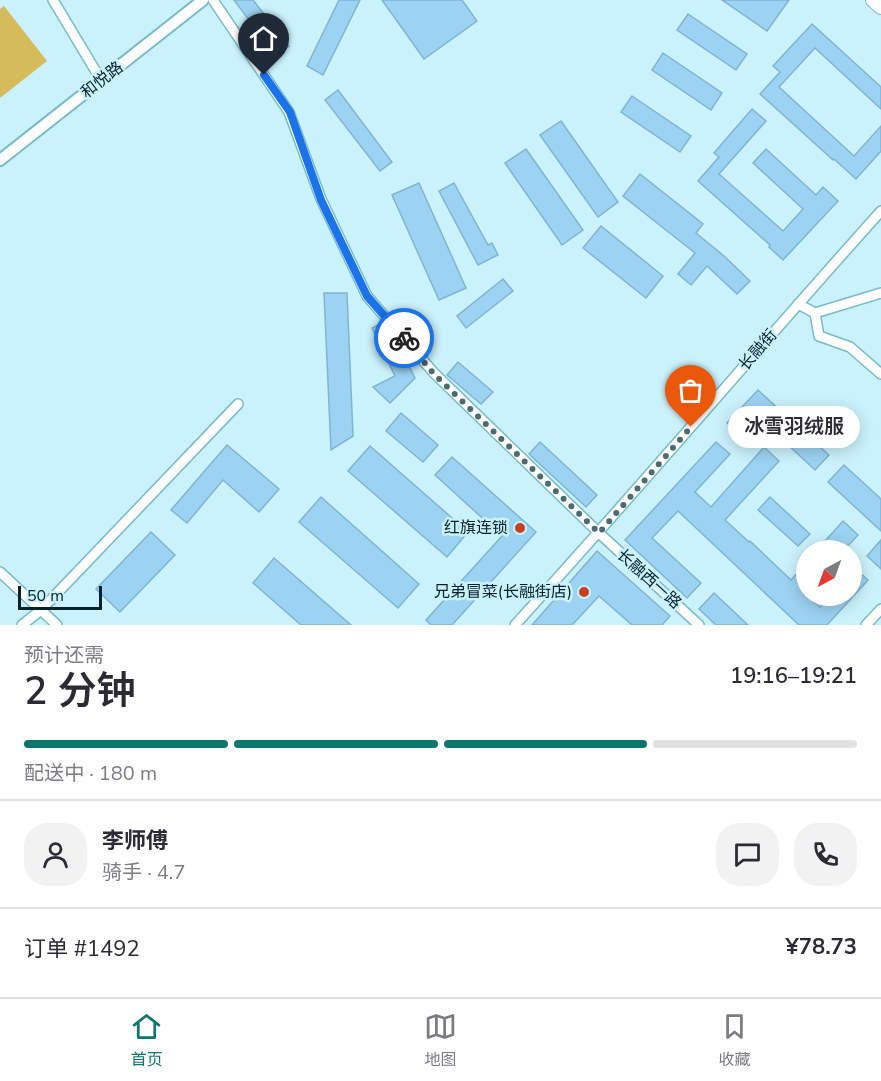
<!DOCTYPE html>
<html lang="zh">
<meta charset="utf-8">
<style>
:root{--surface:#fff;--page:#f2f2f3;--text:#2b2b33;--muted:#7c7c81;--line:#e1e1e2;--accent:#0f766e}
body{margin:0;font-family:"Nunito Sans","Noto Sans SC",sans-serif;background:var(--page);color:var(--text);height:100vh;display:flex;flex-direction:column;font-size:22px;white-space:nowrap}
*{box-sizing:border-box;margin:0}
p{font-size:20px;color:var(--muted)}
.icon{flex:none;width:33px;height:33px;fill:none;stroke:currentColor;stroke-width:2;stroke-linecap:round;stroke-linejoin:round}
.map{position:relative;height:625px;overflow:hidden}
.sheet{display:flex;flex-direction:column;background:var(--surface);flex:1}
.sheet>*{flex:none}
.needle{width:39px;rotate:221deg}
.tools{position:absolute;left:796px;top:540px;display:grid;gap:12px}
.tools a{display:grid;place-items:center;width:66px;height:66px;border-radius:50%;background:var(--surface);box-shadow:0 3px 15px #0003;font-size:30px}
.scale{position:absolute;left:18px;bottom:15px;width:84px;box-sizing:border-box;padding-left:6px;border:3px solid #052228;border-top:0;font-size:16px;line-height:21px;white-space:nowrap;color:#052228;-webkit-text-stroke:4px #caf2fc;paint-order:stroke}
.pin{position:absolute;display:grid;place-items:center;width:51px;height:51px;color:#fff;margin:-62px -26px;border-radius:50% 50% 50% 0;rotate:-45deg;box-shadow:0 0 6px #0007}
.pin .icon{rotate:45deg}
.courier{position:absolute;display:grid;place-items:center;width:60px;height:60px;margin:-30px;border:4px solid #1a73e8;border-radius:50%;background:#fff;color:#222;box-shadow:0 2px 8px #0007}
.bubble{position:absolute;height:42px;border-radius:21px;background:var(--surface);box-shadow:0 3px 15px #0003;font-size:20px;font-weight:600;line-height:42px;text-align:center}
.summary em{font-style:normal;font-weight:600}
.summary div{display:flex;flex-direction:column-reverse}
.summary{display:flex;align-items:center;justify-content:space-between;height:102px;padding:0 24px}
h1{font-size:39px;font-weight:600;line-height:45px}
.bar{display:grid;grid-template-columns:repeat(4,1fr);gap:9px 6px;align-content:center;height:72px;padding:0 24px}
.bar i{height:8px;border-radius:4px;background:var(--line)}
.bar .active{background:var(--accent)}
.bar p{grid-column:span 4}
.line{display:flex;align-items:center;gap:15px;padding:0 24px;border-top:2px solid var(--line)}
.line div{flex:1}
.round{display:grid;place-items:center;flex:none;width:63px;height:63px;border-radius:24px;background:var(--page)}
.tab-bar{display:flex;justify-content:space-around;align-items:center;height:84px;border-top:2px solid var(--line);background:var(--surface);font-size:16px;color:var(--muted)}
.tab-bar a{display:grid;justify-items:center;gap:3px}
.tab-bar .active{color:var(--accent)}
.map>svg:first-child{display:block}
.green{fill:#d6bb5b}
.building{fill:#9cd3f2;stroke:#7fb4d3;stroke-width:1.5}
.lines{fill:none;stroke-linecap:round;stroke-linejoin:round}
.minor-casing{stroke:#78bbca;stroke-width:12}
.tertiary-casing{stroke:#78bbca;stroke-width:14}
.primary-casing{stroke:#78bbca;stroke-width:16}
.minor{stroke:#fff;stroke-width:9}
.tertiary{stroke:#fff;stroke-width:10}
.primary{stroke:#fff;stroke-width:14}
.done{stroke:#4a6b72;stroke-width:6;stroke-dasharray:0 10.8}
.route{stroke:#1a73e8;stroke-width:8}
.poi-dot{fill:#c93f1f;stroke:#caf2fc;stroke-width:2}
.labels{text-anchor:middle;dominant-baseline:central;stroke-width:5;stroke-linejoin:round;paint-order:stroke}
.street-label{font-size:16px;fill:#052228;stroke:#caf2fc}
.poi-label{font-size:16px;fill:#052228;stroke:#caf2fc;text-anchor:end}
</style>
<div class="map">
<svg width="881" height="625" viewBox="0 0 881 625">
<rect width="100%" height="100%" fill="#caf2fc"/>
<!-- green -->
<path class="green" d="M 4,6 L 47,61 L 0,98 L 0,9 Z"/>
<!-- building -->
<g class="building">
<path d="M 234,0 L 253,0 L 289,46 L 272,59 L 244,24 L 249,20 Z"/>
<path d="M 339,0 L 360,0 L 323,75 L 307,66 Z"/>
<path d="M 382,0 L 462,0 L 477,21 L 424,59 Z"/>
<path d="M 722,0 L 789,0 L 767,31 Z"/>
<path d="M 688,14 L 747,54 L 736,70 L 677,30 Z"/>
<path d="M 812,24 L 881,87 L 881,109 L 815,48 L 779,87 L 854,156 L 881,126 L 881,151 L 856,179 L 834,159 L 833,160 L 760,94 L 780,72 L 773,66 Z"/>
<path d="M 663,53 L 722,93 L 711,110 L 652,70 Z"/>
<path d="M 338,90 L 392,162 L 380,171 L 325,100 Z"/>
<path d="M 632,96 L 691,136 L 680,152 L 621,112 Z"/>
<path d="M 752,109 L 766,121 L 719,174 L 783,231 L 803,209 L 753,163 L 766,149 L 816,195 L 823,187 L 838,201 L 783,260 L 769,247 L 770,245 L 698,181 L 719,157 L 714,153 Z"/>
<path d="M 561,121 L 618,202 L 598,217 L 540,135 Z"/>
<path d="M 526,149 L 583,230 L 562,245 L 505,163 Z"/>
<path d="M 640,174 L 703,224 L 696,233 L 724,256 L 750,281 L 737,294 L 707,266 L 691,285 L 678,274 L 695,253 L 623,196 Z"/>
<path d="M 419,183 L 466,288 L 439,300 L 392,195 Z"/>
<path d="M 454,183 L 488,245 L 492,243 L 498,255 L 478,265 L 439,191 Z"/>
<path d="M 601,226 L 663,276 L 646,298 L 583,248 Z"/>
<path d="M 503,279 L 513,291 L 466,328 L 457,316 Z"/>
<path d="M 324,293 L 347,293 L 353,436 L 331,450 Z"/>
<path d="M 382,323 L 396,339 L 415,378 L 390,403 L 373,387 L 395,376 L 372,328 Z"/>
<path d="M 458,362 L 493,392 L 481,404 L 447,375 Z"/>
<path d="M 758,390 L 829,455 L 815,470 L 758,417 L 742,436 L 727,423 Z"/>
<path d="M 401,413 L 438,445 L 423,462 L 386,431 Z"/>
<path d="M 540,442 L 597,495 L 586,507 L 529,454 Z"/>
<path d="M 716,442 L 730,454 L 695,492 L 711,507 L 764,447 L 779,461 L 725,520 L 749,542 L 750,541 L 791,580 L 807,562 L 807,596 L 820,607 L 830,596 L 852,596 L 852,566 L 868,580 L 827,625 L 799,625 L 678,511 L 652,538 L 701,583 L 687,598 L 625,540 Z"/>
<path d="M 227,445 L 279,489 L 259,512 L 223,480 L 187,523 L 171,510 Z"/>
<path d="M 370,446 L 468,532 L 447,557 L 348,471 Z"/>
<path d="M 452,457 L 536,532 L 452,625 L 431,625 L 426,620 L 502,536 L 435,475 Z"/>
<path d="M 844,465 L 881,499 L 881,531 L 828,482 Z"/>
<path d="M 321,497 L 419,584 L 398,608 L 299,522 Z"/>
<path d="M 770,497 L 810,534 L 798,546 L 758,510 Z"/>
<path d="M 843,521 L 858,535 L 844,550 L 817,550 Z"/>
<path d="M 151,532 L 175,555 L 120,612 L 96,589 Z"/>
<path d="M 881,540 L 881,569 L 867,556 Z"/>
<path d="M 597,551 L 670,616 L 662,625 L 632,625 L 599,596 L 572,625 L 532,625 Z"/>
<path d="M 274,558 L 351,625 L 301,625 L 253,583 Z"/>
<path d="M 714,593 L 748,625 L 716,625 L 699,609 Z"/>
</g>
<g class="lines">
<defs>
<g id="minor">
<path d="M 53,0 L 101,80"/>
<path d="M 213,0 L 289,112 L 321,199 L 367,296 L 434,373 L 599,533 L 699,625"/>
<path d="M 798,304 L 815,313 L 881,293"/>
<path d="M 815,313 L 819,336 L 850,347 L 881,374"/>
<path d="M 0,572 L 57,625"/>
<path d="M 22,625 L 41,610 L 238,404"/>
<path d="M 515,625 C 639,489 758,348 881,211"/>
<path d="M 866,625 L 881,609"/>
</g>
<path id="tertiary" d="M 0,160 L 203,0"/>
<path id="primary" d="M 873,0 L 881,7"/>
</defs>
<!-- minor casing -->
<use href="#minor" class="minor-casing"/>
<!-- tertiary casing -->
<use href="#tertiary" class="tertiary-casing"/>
<!-- primary casing -->
<use href="#primary" class="primary-casing"/>
<!-- minor -->
<use href="#minor" class="minor"/>
<!-- tertiary -->
<use href="#tertiary" class="tertiary"/>
<!-- primary -->
<use href="#primary" class="primary"/>
</g>
<g class="lines">
<!-- done -->
<path class="done" d="M 404,338 L 434,374 L 599,533 L 691,427"/>
<!-- route -->
<path class="route" d="M 264,75 L 290,112 L 321,200 L 367,296 L 404,338"/>
</g>
<!-- markers -->
<g class="poi-dot">
<circle cx="520" cy="528" r="6"/>
<circle cx="584" cy="592" r="6"/>
</g>
<g class="labels">
<!-- street labels -->
<g class="street-label">
<text transform="translate(102 80) rotate(-38)">和悦路</text>
<text transform="translate(758 350) rotate(-49)">长融街</text>
<text transform="translate(649 579) rotate(42)">长融西一路</text>
</g>
<!-- poi labels -->
<g class="poi-label">
<text x="508" y="528">红旗连锁</text>
<text x="572" y="592">兄弟冒菜(长融街店)</text>
</g>
</g>
</svg>
<div class="tools">
<a><svg class="needle" viewBox="-14 -14 28 28"><path d="M0-13l5 13h-10z" fill="#e53935"/><path d="M0 13l5-13h-10z" fill="#7c7c81"/></svg></a>
</div>
<div class="scale">50 m</div>
<div class="pin" style="left:691px;top:427px;background:#ea580c"><svg class="icon" aria-label="bag" viewBox="0 0 24 24"><path d="M5 8h14l-1 12H6zM9 8a3 3 0 0 1 6 0"/></svg></div>
<div class="pin" style="left:264px;top:75px;background:#1f2937"><svg class="icon" aria-label="home" viewBox="0 0 24 24"><path d="M3 11l9-7 9 7M6 9v11h12V9"/></svg></div>
<div class="courier" style="left:404px;top:338px"><svg class="icon" aria-label="bike" viewBox="0 0 24 24"><circle cx="6" cy="16" r="4"/><circle cx="18" cy="16" r="4"/><path d="M6 16l4-8h5l3 8M10 8l3 8H6M13 5h3"/></svg></div>
<div class="bubble" style="left:728px;top:406px;width:132px">冰雪羽绒服</div>
</div>
<section class="sheet">
<div class="summary"><div><h1>2 分钟</h1><p>预计还需</p></div><em>19:16–19:21</em></div>
<div class="bar"><i class="active"></i><i class="active"></i><i class="active"></i><i></i><p>配送中 · 180 m</p></div>
<div class="line" style="height:108px"><a class="round"><svg class="icon" aria-label="person" viewBox="0 0 24 24"><circle cx="12" cy="8" r="4"/><path d="M4 21q1-7 8-7t8 7"/></svg></a><div><b>李师傅</b><p>骑手 · 4.7</p></div><a class="round"><svg class="icon" aria-label="chat" viewBox="0 0 24 24"><path d="M4 5h16v11H9l-5 4z"/></svg></a><a class="round"><svg class="icon" aria-label="phone" viewBox="0 0 24 24"><path d="M5 4h4l2 5-3 2q2 4 5 5l2-3 5 2v4C11 20 4 13 5 4z"/></svg></a></div>
<div class="line" style="height:78px"><div>订单 #1492</div><b>¥78.73</b></div>
</section>
<nav class="tab-bar">
<a class="active"><svg class="icon" aria-label="home" viewBox="0 0 24 24"><path d="M3 11l9-7 9 7M6 9v11h12V9"/></svg>首页</a>
<a><svg class="icon" aria-label="map" viewBox="0 0 24 24"><path d="M3 6l6-2 6 2 6-2v14l-6 2-6-2-6 2zM9 4v14M15 6v14"/></svg>地图</a>
<a><svg class="icon" aria-label="saved" viewBox="0 0 24 24"><path d="M7 4h10v16l-5-4-5 4z"/></svg>收藏</a>
</nav>
